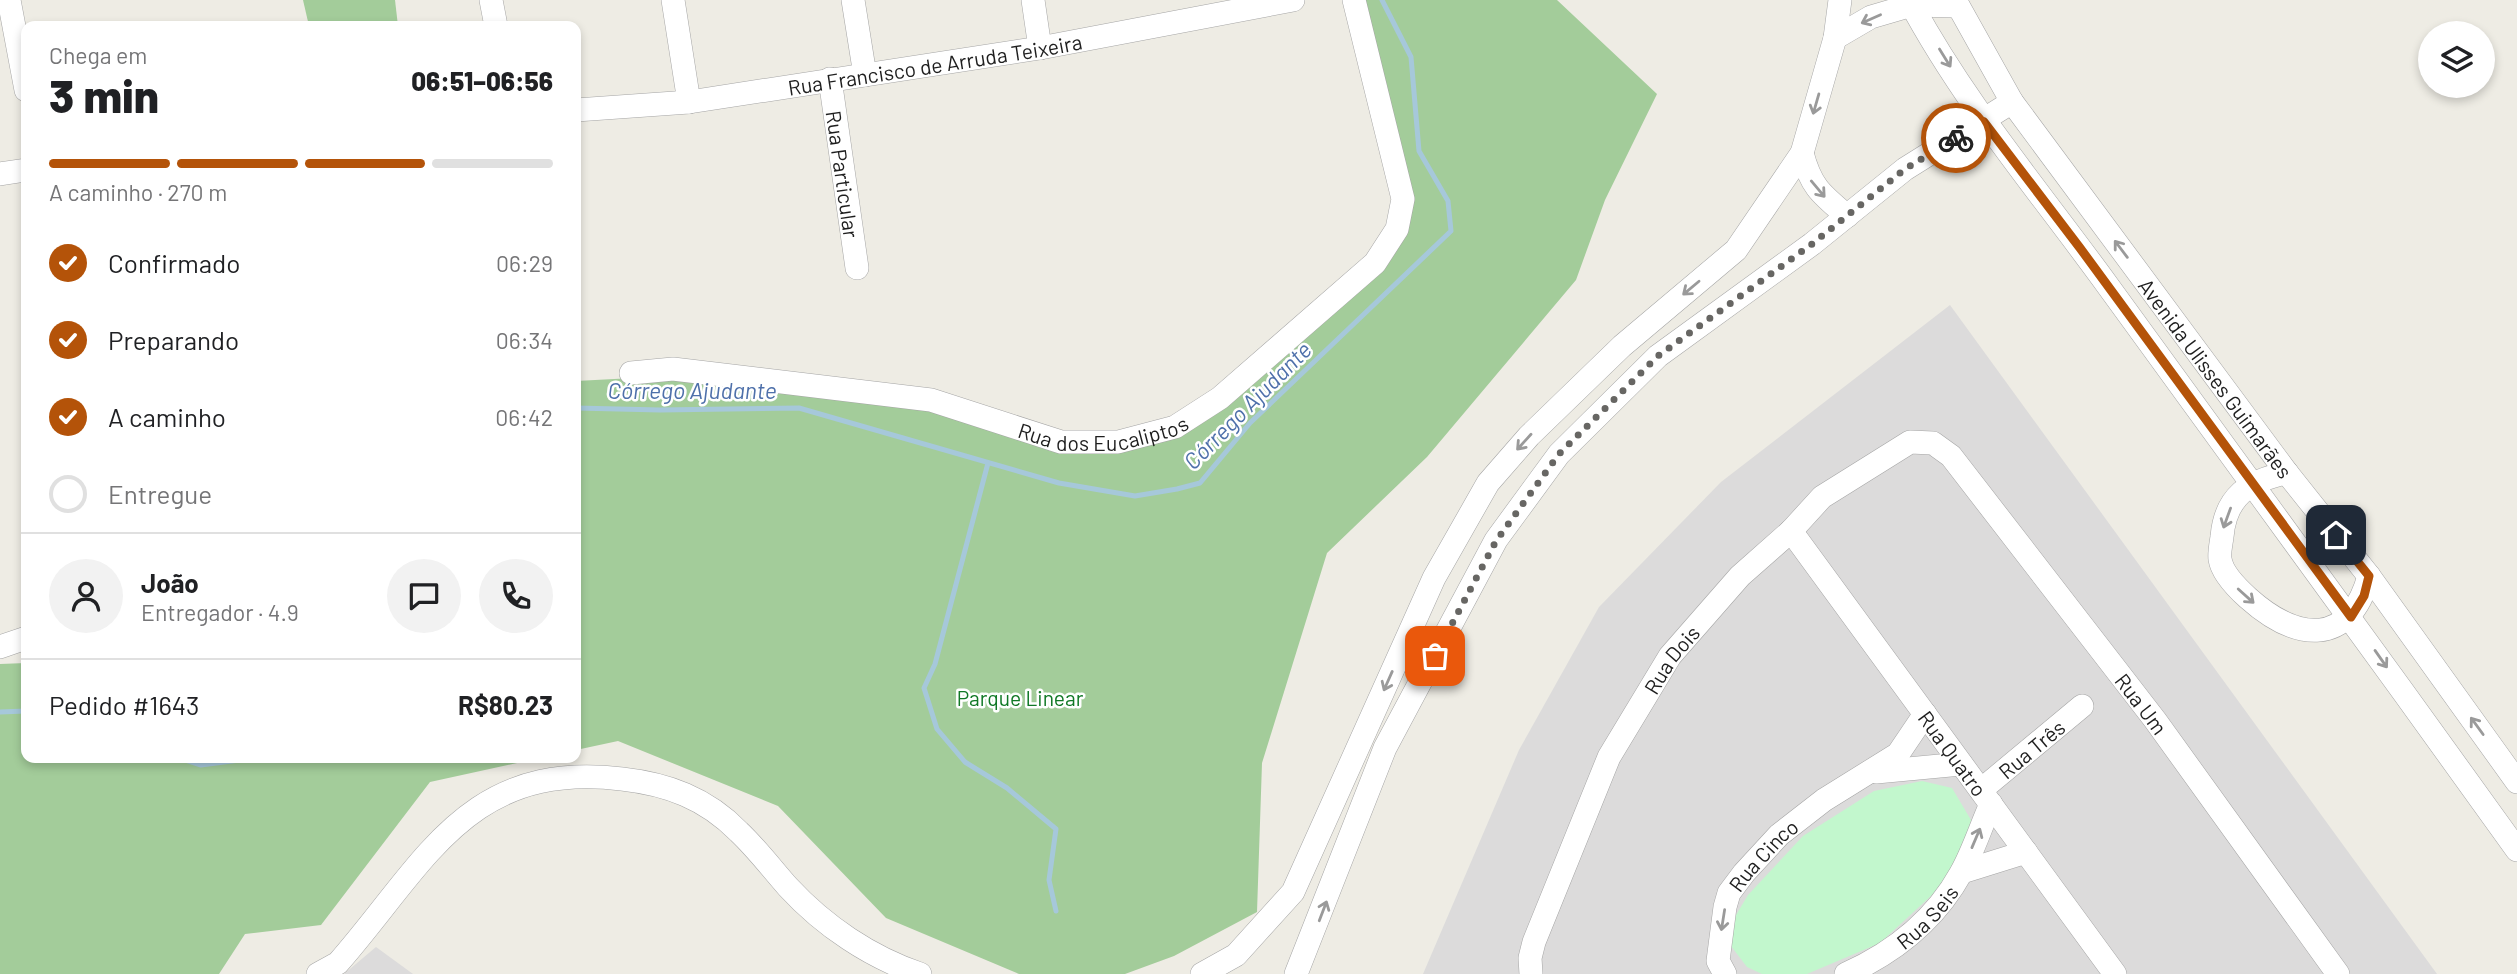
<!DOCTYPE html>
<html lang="pt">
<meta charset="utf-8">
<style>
:root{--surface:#fff;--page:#f2f2f2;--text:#202124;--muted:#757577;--line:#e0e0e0;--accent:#b45309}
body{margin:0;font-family:Barlow,sans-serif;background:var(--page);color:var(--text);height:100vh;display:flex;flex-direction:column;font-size:26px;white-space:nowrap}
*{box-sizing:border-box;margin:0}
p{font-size:23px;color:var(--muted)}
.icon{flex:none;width:38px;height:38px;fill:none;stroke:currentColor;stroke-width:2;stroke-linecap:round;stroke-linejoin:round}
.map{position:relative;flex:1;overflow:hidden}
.side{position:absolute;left:21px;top:21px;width:560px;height:742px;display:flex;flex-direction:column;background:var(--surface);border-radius:14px;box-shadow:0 4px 10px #0003}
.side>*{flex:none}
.buttons{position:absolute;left:2418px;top:21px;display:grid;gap:14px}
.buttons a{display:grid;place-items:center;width:77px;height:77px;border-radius:50%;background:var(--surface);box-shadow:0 4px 10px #0003;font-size:35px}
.pin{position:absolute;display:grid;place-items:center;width:60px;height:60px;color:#fff;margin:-30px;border-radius:14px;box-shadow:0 4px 10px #0006}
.courier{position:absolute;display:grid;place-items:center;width:70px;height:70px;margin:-35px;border:5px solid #b45309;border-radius:50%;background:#fff;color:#222;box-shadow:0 2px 9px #0007}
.head em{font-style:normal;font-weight:800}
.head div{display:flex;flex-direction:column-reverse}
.head{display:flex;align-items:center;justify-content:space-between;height:119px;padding:0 28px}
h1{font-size:46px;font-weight:800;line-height:52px}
.bar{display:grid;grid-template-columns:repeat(4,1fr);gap:10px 7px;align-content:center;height:84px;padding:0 28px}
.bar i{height:9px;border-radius:5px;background:var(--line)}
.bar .selected{background:var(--accent)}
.bar p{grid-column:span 4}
.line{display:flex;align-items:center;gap:18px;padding:0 28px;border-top:2px solid var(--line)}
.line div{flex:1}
.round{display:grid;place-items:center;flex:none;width:74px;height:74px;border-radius:37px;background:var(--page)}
ol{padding:0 28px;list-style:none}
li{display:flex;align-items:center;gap:21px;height:77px}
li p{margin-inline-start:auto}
li .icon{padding:7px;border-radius:50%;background:var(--accent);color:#fff;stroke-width:4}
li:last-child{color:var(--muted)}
li i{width:38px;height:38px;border:4px solid var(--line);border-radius:50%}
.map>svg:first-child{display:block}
.residential{fill:#dcdbdb}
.forest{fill:#a3cc9a}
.park{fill:#c2f7cd}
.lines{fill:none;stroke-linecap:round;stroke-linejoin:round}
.stream{stroke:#a6c8da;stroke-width:5}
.minor-casing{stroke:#a5a5a5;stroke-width:24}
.minor{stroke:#fff;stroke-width:23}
.oneway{stroke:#9a9a9a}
.done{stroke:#676663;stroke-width:7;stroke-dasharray:0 12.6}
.route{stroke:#b45309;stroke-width:9}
.labels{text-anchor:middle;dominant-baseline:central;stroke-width:5;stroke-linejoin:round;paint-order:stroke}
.street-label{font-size:21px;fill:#1e1e1e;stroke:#fff}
.park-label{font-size:21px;fill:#107825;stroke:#fff}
.water-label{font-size:23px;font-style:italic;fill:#4e70aa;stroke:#fff}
</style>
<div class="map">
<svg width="2517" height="974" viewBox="0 0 2517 974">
<rect width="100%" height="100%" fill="#eeece4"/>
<!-- residential -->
<g class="residential">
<path d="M 1950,305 L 2437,974 L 1423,974 L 1519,750 L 1599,607 L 1721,482 Z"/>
<path d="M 376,947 L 413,974 L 344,974 Z"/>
</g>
<!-- forest -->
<g class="forest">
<path d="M 303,0 L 395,0 L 398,26 L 309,26 Z"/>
<path d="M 1360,0 L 1557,0 L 1657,94 L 1605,200 L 1576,280 L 1427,457 L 1327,553 L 1262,763 L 1257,912 L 1174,956 L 1125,974 L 1019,974 L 886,918 L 778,806 L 618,741 L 576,750 L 576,381 L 671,376 L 930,406 L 1059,449 L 1173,433 L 1399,234 Z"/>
<path d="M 26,663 L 26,758 L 540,758 L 430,782 L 321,925 L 245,934 L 219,974 L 0,974 L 0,664 Z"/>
</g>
<!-- park -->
<path class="park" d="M 1922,781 L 1952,788 L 1971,820 L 1963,856 L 1932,895 L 1880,943 L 1807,974 L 1762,974 L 1747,967 L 1731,946 L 1733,920 L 1748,895 L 1803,836 L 1874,791 Z"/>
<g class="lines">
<!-- stream -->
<g class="stream">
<path d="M 576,408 L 660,410 L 799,408 L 1059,483 L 1135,496 L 1177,489 L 1200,483 L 1250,423 L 1451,231 L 1448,201 L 1419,151 L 1411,57 L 1382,0"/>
<path d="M 988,463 L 935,664 L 924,688 L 937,729 L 965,762 L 1007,788 L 1056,829 L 1049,880 L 1056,911"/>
<path d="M 0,712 L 26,711"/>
<path d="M 179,758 L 201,765 L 255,758"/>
</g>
<defs>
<g id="minor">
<path d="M 9,0 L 26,90"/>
<path d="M 491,0 L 496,26"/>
<path d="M 673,0 L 689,102"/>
<path d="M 853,0 L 865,75"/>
<path d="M 1033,0 L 1040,48"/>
<path d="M 1909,0 C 1964,103 2040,192 2108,286 C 2244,474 2382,661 2517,850"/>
<path id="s1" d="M 1955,0 L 2012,102 L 2287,473 L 2369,576 L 2517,782"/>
<path d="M 1835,38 L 1871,17 L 1912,5 L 1958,6"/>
<path id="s2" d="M 830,79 L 857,268"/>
<path id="s3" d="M 576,110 L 689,102 L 1040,48 L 1293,0"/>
<path d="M 1802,153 C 1811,187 1821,194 1847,216"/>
<path d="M 0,174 L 26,170"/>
<path id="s4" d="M 631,373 L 673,369 L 931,400 L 1061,442 L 1118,442 L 1175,427 L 1220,398 L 1375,263 L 1397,229 L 1403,199 L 1354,0"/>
<path d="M 2287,473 C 2249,480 2225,497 2222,537 C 2221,544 2219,553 2220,559 C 2222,573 2238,589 2248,598 C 2296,641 2349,648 2369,576"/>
<path id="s5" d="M 1791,531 L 2115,974"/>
<path d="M 0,647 L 26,638"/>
<path d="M 1876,772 L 1961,764"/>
<path id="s6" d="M 1981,790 L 2082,706"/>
<path d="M 1962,872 L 2026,852"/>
<path d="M 318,974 L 338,963 C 425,864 467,760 622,779 C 667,784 706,798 739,832 C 757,849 772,869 788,887 C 824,926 870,957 920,974"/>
<path d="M 1202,974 L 1236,955 L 1293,892 L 1434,578 L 1488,483 L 1529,436 L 1622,346 L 1736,250 L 1802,153 L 1835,38 L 1840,0"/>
<path d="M 1296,974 L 1385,748 L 1496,540 L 1559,454 L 1658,356 L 1812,244 L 1905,169 L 2012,102"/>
<path id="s7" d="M 1531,974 L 1530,958 L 1534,942 L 1609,757 L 1670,656 L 1740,576 L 1791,531 L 1822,497 L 1910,442 L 1933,443 L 1951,456 L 2155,720 L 2338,974"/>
<path id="s8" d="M 1725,974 L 1718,961 L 1725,907 L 1729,893 L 1744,873 L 1779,835 L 1824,800 L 1898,754 L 1925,714"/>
<path id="s9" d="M 1846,974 C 1895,952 1935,920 1961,873 C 1973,852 1981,826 1991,804"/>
</g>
</defs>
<!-- minor casing -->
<use href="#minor" class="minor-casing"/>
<!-- minor -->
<use href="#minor" class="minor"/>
</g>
<!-- one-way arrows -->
<defs><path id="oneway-shaft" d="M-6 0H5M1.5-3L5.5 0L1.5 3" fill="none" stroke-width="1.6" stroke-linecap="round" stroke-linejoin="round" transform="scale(1.75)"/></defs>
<g class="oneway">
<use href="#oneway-shaft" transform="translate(1871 19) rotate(156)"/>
<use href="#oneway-shaft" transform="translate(1945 58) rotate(58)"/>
<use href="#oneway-shaft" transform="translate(1816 104) rotate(106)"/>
<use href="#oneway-shaft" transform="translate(1818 189) rotate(50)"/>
<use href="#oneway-shaft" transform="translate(2121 249) rotate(-127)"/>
<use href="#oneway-shaft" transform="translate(1691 288) rotate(140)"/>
<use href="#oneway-shaft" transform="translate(1524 442) rotate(132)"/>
<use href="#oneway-shaft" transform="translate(2227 518) rotate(110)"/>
<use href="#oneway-shaft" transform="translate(2246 596) rotate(42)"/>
<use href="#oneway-shaft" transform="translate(2381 659) rotate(55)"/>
<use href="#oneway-shaft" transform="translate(1388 681) rotate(114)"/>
<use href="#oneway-shaft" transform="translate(2477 726) rotate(-126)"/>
<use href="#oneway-shaft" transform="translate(1976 838) rotate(-67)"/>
<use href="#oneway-shaft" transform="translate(1323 911) rotate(-69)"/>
<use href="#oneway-shaft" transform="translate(1723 920) rotate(99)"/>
</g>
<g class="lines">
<!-- done -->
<path class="done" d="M 1435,656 L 1496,541 L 1559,454 L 1658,356 L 1812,244 L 1905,169 L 1956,138"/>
<!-- route -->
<path class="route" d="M 1956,138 L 1984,122 L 2080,248 L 2351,617 L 2364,596 L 2369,576 L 2336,535"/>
</g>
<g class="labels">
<!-- street labels -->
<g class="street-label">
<text stroke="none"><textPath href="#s3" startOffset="362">Rua Francisco de Arruda Teixeira</textPath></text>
<text stroke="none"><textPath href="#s2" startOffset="96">Rua Particular</textPath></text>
<text stroke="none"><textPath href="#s1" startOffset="460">Avenida Ulisses Guimarães</textPath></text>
<text stroke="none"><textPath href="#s4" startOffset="481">Rua dos Eucaliptos</textPath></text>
<text stroke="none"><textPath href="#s7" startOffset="348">Rua Dois</textPath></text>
<text stroke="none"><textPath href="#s7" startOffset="1032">Rua Um</textPath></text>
<text stroke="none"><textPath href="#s6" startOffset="65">Rua Três</textPath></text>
<text stroke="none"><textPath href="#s5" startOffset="275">Rua Quatro</textPath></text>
<text stroke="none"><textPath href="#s8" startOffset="135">Rua Cinco</textPath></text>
<text stroke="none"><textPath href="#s9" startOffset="100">Rua Seis</textPath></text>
</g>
<!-- park labels -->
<g class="park-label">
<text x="1020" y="697">Parque Linear</text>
</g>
<!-- water labels -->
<g class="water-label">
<text x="692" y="390">Córrego Ajudante</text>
<text transform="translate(1247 405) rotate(-45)">Córrego Ajudante</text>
</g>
</g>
</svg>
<div class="buttons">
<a><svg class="icon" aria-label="layers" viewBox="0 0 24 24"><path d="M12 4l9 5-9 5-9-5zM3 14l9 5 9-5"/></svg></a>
</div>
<div class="pin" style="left:1435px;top:656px;background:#ea580c"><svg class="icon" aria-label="bag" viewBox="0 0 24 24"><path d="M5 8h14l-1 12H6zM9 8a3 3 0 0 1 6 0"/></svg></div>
<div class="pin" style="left:2336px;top:535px;background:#1f2937"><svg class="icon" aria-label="home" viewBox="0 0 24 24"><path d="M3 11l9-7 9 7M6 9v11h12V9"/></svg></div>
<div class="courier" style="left:1956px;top:138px"><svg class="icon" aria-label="bike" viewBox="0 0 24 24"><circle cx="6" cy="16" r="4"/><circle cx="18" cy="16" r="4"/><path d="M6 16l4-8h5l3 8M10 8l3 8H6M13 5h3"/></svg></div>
<section class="side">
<div class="head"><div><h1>3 min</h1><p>Chega em</p></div><em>06:51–06:56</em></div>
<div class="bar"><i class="selected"></i><i class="selected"></i><i class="selected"></i><i></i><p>A caminho · 270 m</p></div>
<ol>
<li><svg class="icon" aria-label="check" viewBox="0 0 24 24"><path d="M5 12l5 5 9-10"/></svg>Confirmado<p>06:29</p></li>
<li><svg class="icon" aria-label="check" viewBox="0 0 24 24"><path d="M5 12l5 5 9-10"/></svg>Preparando<p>06:34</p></li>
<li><svg class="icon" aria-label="check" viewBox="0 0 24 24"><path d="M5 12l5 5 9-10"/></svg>A caminho<p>06:42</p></li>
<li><i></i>Entregue</li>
</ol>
<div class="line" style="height:126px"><a class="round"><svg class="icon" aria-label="person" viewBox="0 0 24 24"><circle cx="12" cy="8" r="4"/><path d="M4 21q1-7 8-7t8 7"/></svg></a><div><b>João</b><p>Entregador · 4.9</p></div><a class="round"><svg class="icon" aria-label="chat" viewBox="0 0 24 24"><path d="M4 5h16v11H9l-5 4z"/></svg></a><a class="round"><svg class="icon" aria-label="phone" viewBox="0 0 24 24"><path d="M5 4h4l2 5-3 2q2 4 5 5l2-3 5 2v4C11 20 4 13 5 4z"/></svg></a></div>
<div class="line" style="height:91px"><div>Pedido #1643</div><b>R$80.23</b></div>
</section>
</div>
